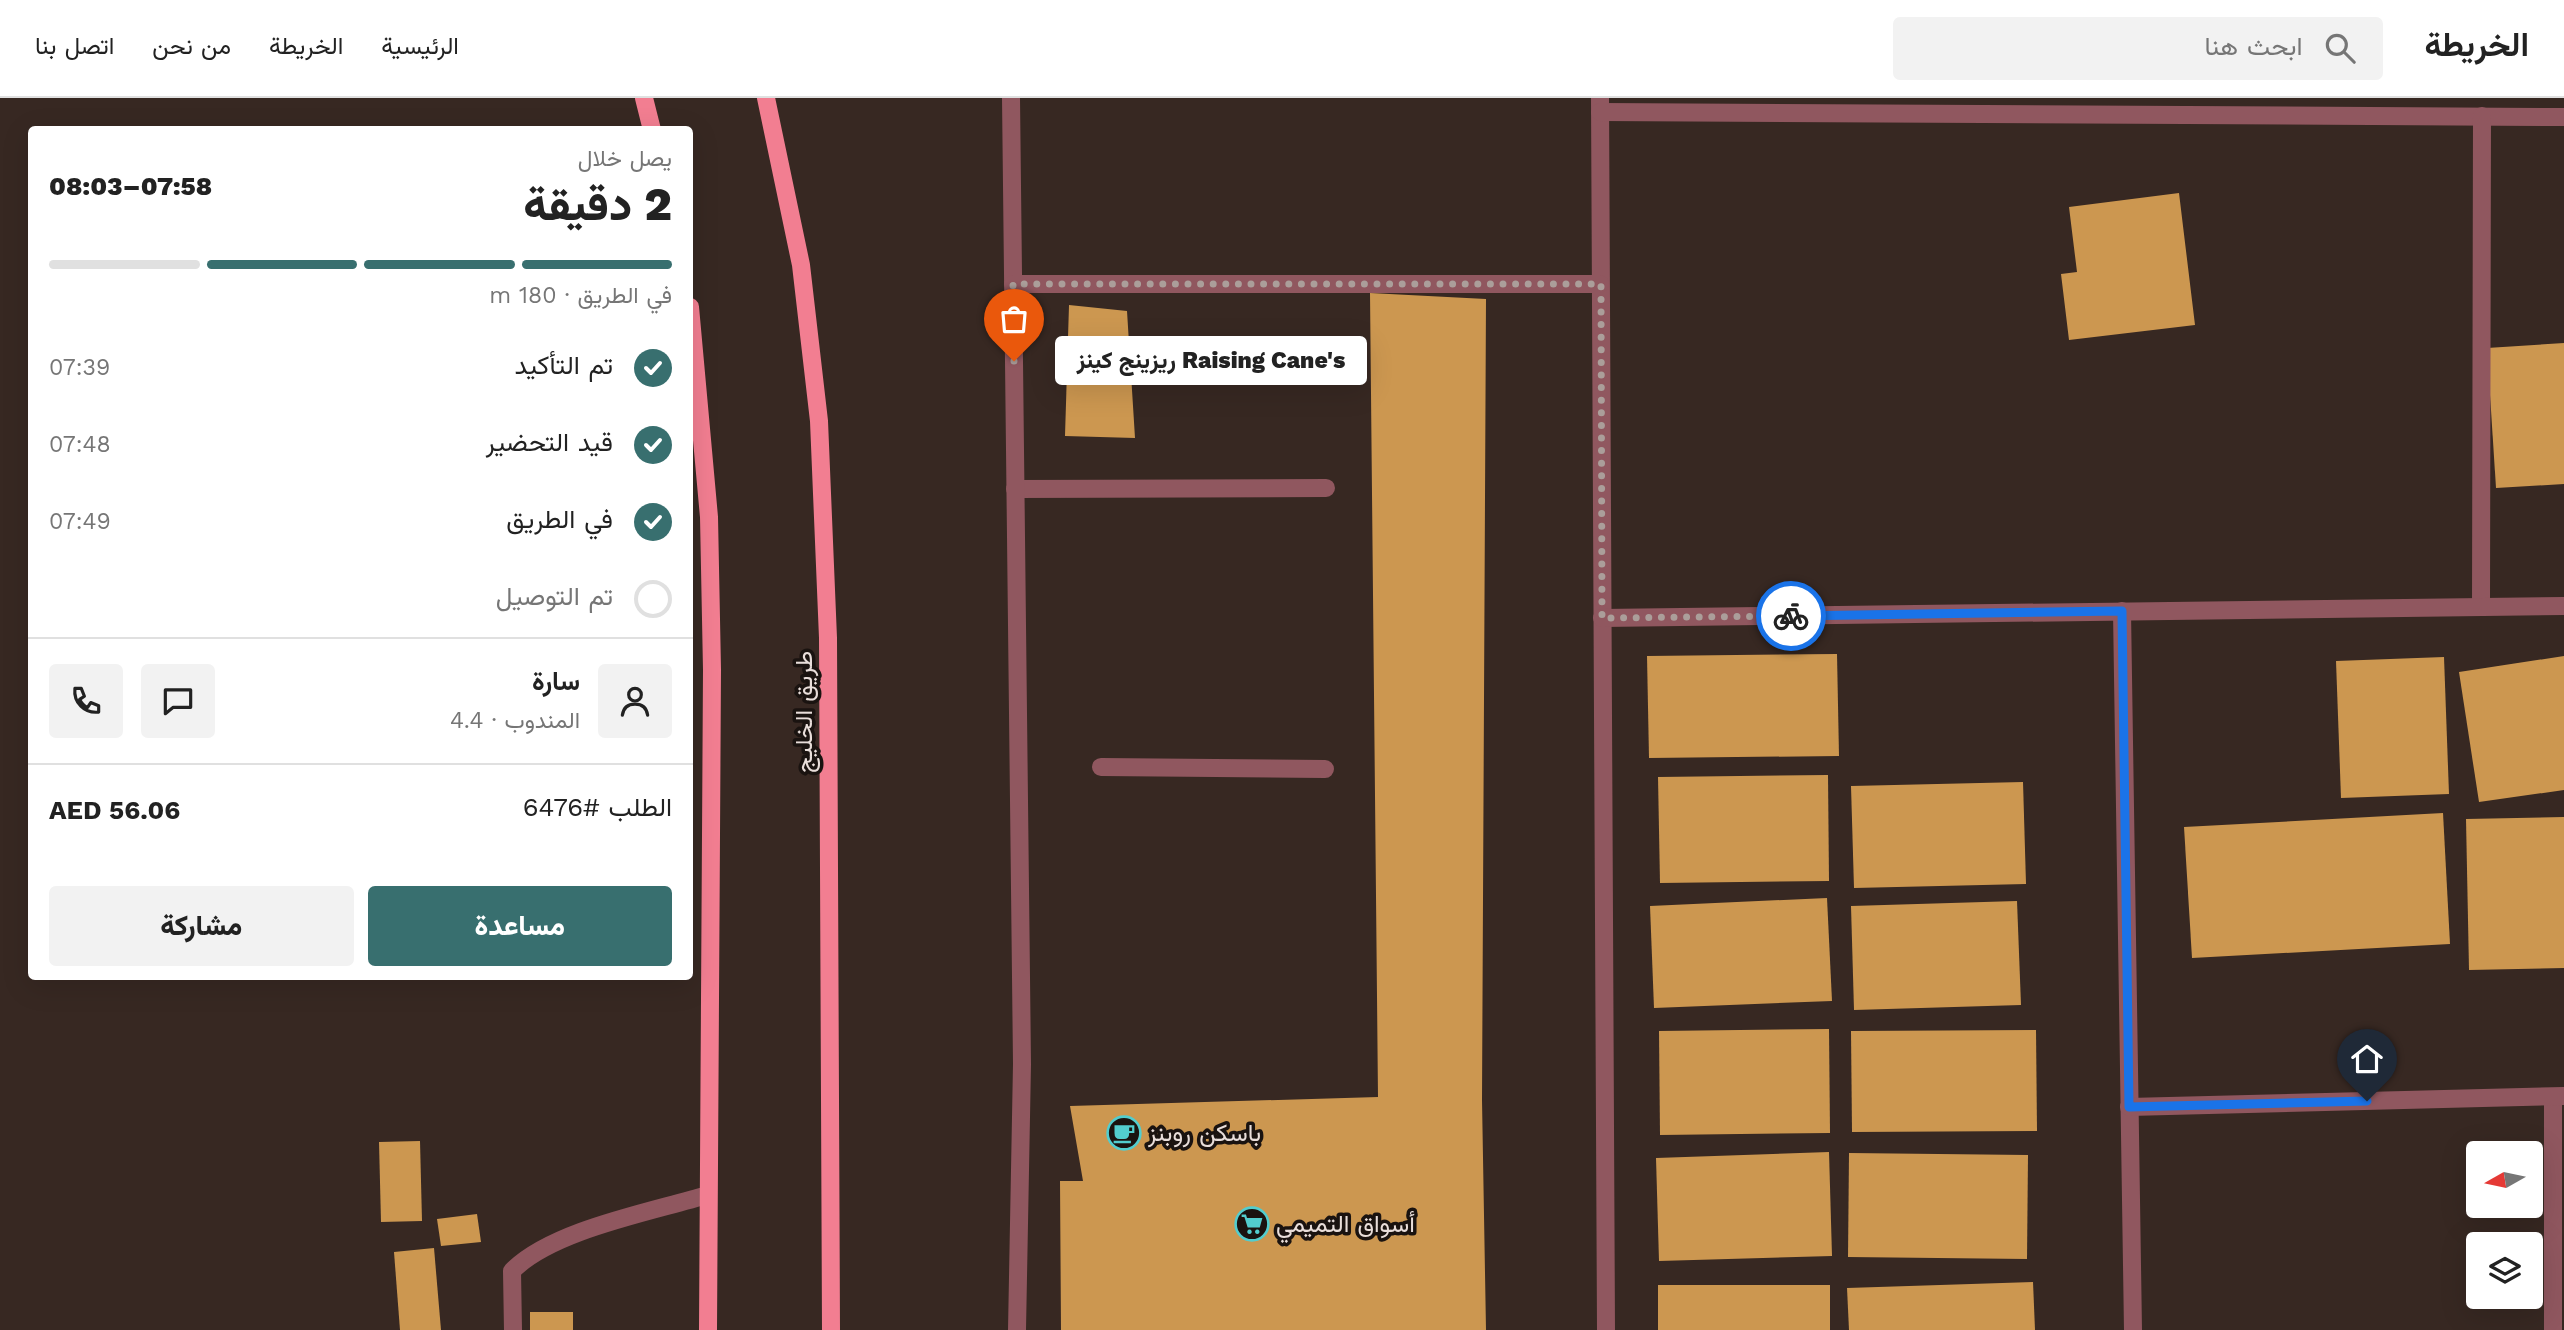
<!DOCTYPE html>
<html lang="ar">
<meta charset="utf-8">
<style>
:root{--surface:#fff;--page:#f2f2f2;--text:#222;--muted:#767676;--line:#e0e0e0;--accent:#386f6f}
body{margin:0;font-family:"Work Sans",Vazirmatn,sans-serif;background:var(--page);color:var(--text);direction:rtl;height:100vh;display:flex;flex-direction:column;font-size:26px;white-space:nowrap}
*{box-sizing:border-box;margin:0}
p{font-size:23px;color:var(--muted)}
.icon{flex:none;width:38px;height:38px;fill:none;stroke:currentColor;stroke-width:2;stroke-linecap:round;stroke-linejoin:round}
.map{position:relative;flex:1;overflow:hidden;direction:ltr}
.side{position:absolute;left:28px;top:28px;width:665px;height:854px;display:flex;flex-direction:column;background:var(--surface);border-radius:7px;box-shadow:0 7px 28px #0002;direction:rtl}
.side>*{flex:none}
.needle{width:46px;rotate:261deg}
.controls{position:absolute;left:2466px;top:1043px;display:grid;gap:14px}
.controls a{display:grid;place-items:center;width:77px;height:77px;border-radius:7px;background:var(--surface);box-shadow:0 7px 28px #0002;font-size:35px}
.pin{position:absolute;display:grid;place-items:center;width:60px;height:60px;color:#fff;margin:-72px -30px;border-radius:50% 50% 50% 0;rotate:-45deg;box-shadow:0 0 7px #0007}
.pin .icon{rotate:45deg}
.courier{position:absolute;display:grid;place-items:center;width:70px;height:70px;margin:-35px;border:5px solid #1a73e8;border-radius:50%;background:#fff;color:#222;box-shadow:0 2px 9px #0007}
.bubble{position:absolute;height:49px;border-radius:7px;background:var(--surface);box-shadow:0 7px 28px #0002;font-size:23px;font-weight:800;line-height:49px;text-align:center;direction:rtl}
.summary em{font-style:normal;font-weight:800}
.summary div{display:flex;flex-direction:column-reverse}
.summary{display:flex;align-items:center;justify-content:space-between;height:119px;padding:0 21px}
h1{font-size:46px;font-weight:800;line-height:52px}
.bar{display:grid;grid-template-columns:repeat(4,1fr);gap:10px 7px;align-content:center;height:84px;padding:0 21px}
.bar i{height:9px;border-radius:5px;background:var(--line)}
.bar .on{background:var(--accent)}
.bar p{grid-column:span 4}
.line{display:flex;align-items:center;gap:18px;padding:0 21px;border-top:2px solid var(--line)}
.line div{flex:1}
.round{display:grid;place-items:center;flex:none;width:74px;height:74px;border-radius:7px;background:var(--page)}
ol{padding:0 21px;list-style:none}
li{display:flex;align-items:center;gap:21px;height:77px}
li p{margin-inline-start:auto}
li .icon{padding:7px;border-radius:50%;background:var(--accent);color:#fff;stroke-width:4}
li:last-child{color:var(--muted)}
li i{width:38px;height:38px;border:4px solid var(--line);border-radius:50%}
.action{display:flex;gap:14px;margin-top:auto;padding:14px 21px}
.action a{flex:1;height:80px;border-radius:7px;background:var(--accent);color:#fff;font-size:28px;font-weight:800;line-height:80px;text-align:center}
.action a+a{background:var(--page);color:var(--text)}
header{display:flex;align-items:center;gap:42px;box-sizing:border-box;height:98px;padding:0 35px;background:var(--surface);border-bottom:2px solid var(--line)}
header strong{font-size:33px}
nav{display:flex;gap:38px;margin-inline-start:auto;font-size:24px}
.search{width:490px;height:63px;background:var(--page);display:flex;align-items:center;gap:18px;box-sizing:border-box;padding:0 24px;border-radius:7px;color:var(--muted);font-size:26px}
.map>svg:first-child{display:block}
.building{fill:#cc9750}
.lines{fill:none;stroke-linecap:round;stroke-linejoin:round}
.lane{stroke:#90575f;stroke-width:18}
.street{stroke:#90575f;stroke-width:18}
.primary{stroke:#f27e91;stroke-width:18}
.done{stroke:#ab9e9a;stroke-width:7;stroke-dasharray:0 12.6}
.route{stroke:#1a73e8;stroke-width:9}
.labels{text-anchor:middle;dominant-baseline:central;stroke-width:7;stroke-linejoin:round;paint-order:stroke}
.street-label{font-size:24px;fill:#e9deda;stroke:#1a1310}
.poi-label{font-size:24px;fill:#e9deda;stroke:#1a1310;text-anchor:start}
</style>
<header>
<strong>الخريطة</strong>
<div class="search"><svg class="icon" aria-label="search" viewBox="0 0 24 24"><circle cx="10" cy="10" r="6"/><path d="M15 15l6 6"/></svg>ابحث هنا</div>
<nav><a>الرئيسية</a><a>الخريطة</a><a>من نحن</a><a>اتصل بنا</a></nav>
</header>
<div class="map">
<svg width="2564" height="1232" viewBox="0 0 2564 1232">
<rect width="100%" height="100%" fill="#372822"/>
<!-- building -->
<g class="building">
<path d="M 2179,95 L 2195,227 L 2069,242 L 2061,176 L 2077,174 L 2069,109 Z"/>
<path d="M 1370,195 L 1486,201 L 1482,1002 L 1486,1232 L 1061,1232 L 1060,1083 L 1083,1083 L 1070,1008 L 1378,999 Z"/>
<path d="M 1069,207 L 1127,213 L 1135,340 L 1065,338 Z"/>
<path d="M 2564,245 L 2564,386 L 2496,390 L 2487,250 Z"/>
<path d="M 1837,556 L 1839,658 L 1649,660 L 1647,558 Z"/>
<path d="M 2564,558 L 2564,692 L 2479,704 L 2459,574 Z"/>
<path d="M 2444,559 L 2449,696 L 2341,700 L 2336,563 Z"/>
<path d="M 1828,677 L 1829,783 L 1660,785 L 1658,679 Z"/>
<path d="M 2023,684 L 2026,786 L 1854,790 L 1851,688 Z"/>
<path d="M 2443,715 L 2450,846 L 2192,860 L 2184,729 Z"/>
<path d="M 2564,719 L 2564,870 L 2469,872 L 2466,721 Z"/>
<path d="M 1827,800 L 1832,903 L 1654,910 L 1650,808 Z"/>
<path d="M 2017,803 L 2021,907 L 1854,912 L 1851,808 Z"/>
<path d="M 1829,931 L 1830,1035 L 1660,1037 L 1659,933 Z"/>
<path d="M 2036,932 L 2037,1033 L 1852,1034 L 1851,933 Z"/>
<path d="M 420,1043 L 422,1123 L 381,1124 L 379,1044 Z"/>
<path d="M 1829,1054 L 1832,1158 L 1659,1163 L 1656,1060 Z"/>
<path d="M 1849,1055 L 2028,1057 L 2027,1161 L 1848,1159 Z"/>
<path d="M 477,1116 L 481,1144 L 441,1148 L 437,1121 Z"/>
<path d="M 434,1150 L 441,1232 L 400,1232 L 394,1154 Z"/>
<path d="M 2033,1184 L 2035,1232 L 1849,1232 L 1847,1190 Z"/>
<rect x="1658" y="1187" width="172" height="45"/>
<rect x="530" y="1214" width="43" height="18"/>
</g>
<g class="lines">
<!-- lane -->
<g class="lane">
<path d="M 1015,391 L 1326,390"/>
<path d="M 1101,669 L 1325,671"/>
<path d="M 513,1232 L 512,1173 C 552,1132 651,1114 707,1097"/>
</g>
<!-- street -->
<g class="street">
<path d="M 1011,0 L 1022,966 L 1017,1232"/>
<path d="M 1600,0 L 1606,1232"/>
<path d="M 1600,14 L 2564,19"/>
<path d="M 1013,186 L 1600,186"/>
<path d="M 2481,509 L 2482,18"/>
<path d="M 2122,513 L 2133,1232"/>
<path d="M 1602,520 L 2564,508"/>
<path d="M 2553,999 L 2553,1232"/>
<path d="M 2129,1009 L 2564,998"/>
</g>
<!-- primary -->
<g class="primary">
<path d="M 644,0 L 652,32"/>
<path d="M 766,0 L 801,167 L 819,323 L 828,540 L 831,1232"/>
<path d="M 690,209 L 709,419 L 712,572 L 708,1232"/>
</g>
</g>
<g class="lines">
<!-- done -->
<path class="done" d="M 1014,263 L 1013,186 L 1601,186 L 1602,520 L 1791,518"/>
<!-- route -->
<path class="route" d="M 1791,518 L 2122,513 L 2129,1009 L 2367,1003"/>
</g>
<!-- icons -->
<defs>
<symbol id="cafe-ring" viewBox="-11 -11 22 22"><circle r="9.5" fill="#1a1310" stroke="#52cdce" stroke-width="1.5"/><path d="M-5.5-4.5H6V0H3Q3 3.5 0 3.5H-2.5Q-5.5 3.5-5.5 0ZM3-3.2v2h1.7v-2ZM-6 4.5H4V6H-6Z" fill="#52cdce"/></symbol>
<symbol id="supermarket-ring" viewBox="-11 -11 22 22"><circle r="9.5" fill="#1a1310" stroke="#52cdce" stroke-width="1.5"/><path d="M-6-5.5h2.5l.6 2H6L4.5 2H-2.5L-4.4-4H-6ZM-1.5 3.2a1.3 1.3 0 1 0 .1 0ZM3 3.2a1.3 1.3 0 1 0 .1 0Z" fill="#52cdce"/></symbol>
</defs>
<g fill-rule="evenodd">
<use href="#cafe-ring" x="1105" y="1016" width="38" height="38"/>
<use href="#supermarket-ring" x="1233" y="1107" width="38" height="38"/>
</g>
<g class="labels">
<!-- street labels -->
<g class="street-label">
<text transform="translate(804 614) rotate(-90)">طريق الخليج</text>
</g>
<!-- poi labels -->
<g class="poi-label">
<text x="1148" y="1035">باسكن روبنز</text>
<text x="1276" y="1126">أسواق التميمي</text>
</g>
</g>
</svg>
<div class="controls">
<a><svg class="needle" viewBox="-14 -14 28 28"><path d="M0-13l5 13h-10z" fill="#e53935"/><path d="M0 13l5-13h-10z" fill="#767676"/></svg></a>
<a><svg class="icon" aria-label="layers" viewBox="0 0 24 24"><path d="M12 4l9 5-9 5-9-5zM3 14l9 5 9-5"/></svg></a>
</div>
<div class="pin" style="left:1014px;top:263px;background:#ea580c"><svg class="icon" aria-label="bag" viewBox="0 0 24 24"><path d="M5 8h14l-1 12H6zM9 8a3 3 0 0 1 6 0"/></svg></div>
<div class="pin" style="left:2367px;top:1003px;background:#1f2937"><svg class="icon" aria-label="home" viewBox="0 0 24 24"><path d="M3 11l9-7 9 7M6 9v11h12V9"/></svg></div>
<div class="courier" style="left:1791px;top:518px"><svg class="icon" aria-label="bike" viewBox="0 0 24 24"><circle cx="6" cy="16" r="4"/><circle cx="18" cy="16" r="4"/><path d="M6 16l4-8h5l3 8M10 8l3 8H6M13 5h3"/></svg></div>
<div class="bubble" style="left:1055px;top:238px;width:312px">Raising Cane's ريزينج كينز</div>
<section class="side">
<div class="summary"><div><h1>2 دقيقة</h1><p>يصل خلال</p></div><em>07:58–08:03</em></div>
<div class="bar"><i class="on"></i><i class="on"></i><i class="on"></i><i></i><p>في الطريق · 180 m</p></div>
<ol>
<li><svg class="icon" aria-label="check" viewBox="0 0 24 24"><path d="M5 12l5 5 9-10"/></svg>تم التأكيد<p>07:39</p></li>
<li><svg class="icon" aria-label="check" viewBox="0 0 24 24"><path d="M5 12l5 5 9-10"/></svg>قيد التحضير<p>07:48</p></li>
<li><svg class="icon" aria-label="check" viewBox="0 0 24 24"><path d="M5 12l5 5 9-10"/></svg>في الطريق<p>07:49</p></li>
<li><i></i>تم التوصيل</li>
</ol>
<div class="line" style="height:126px"><a class="round"><svg class="icon" aria-label="person" viewBox="0 0 24 24"><circle cx="12" cy="8" r="4"/><path d="M4 21q1-7 8-7t8 7"/></svg></a><div><b>سارة</b><p>المندوب · 4.4</p></div><a class="round"><svg class="icon" aria-label="chat" viewBox="0 0 24 24"><path d="M4 5h16v11H9l-5 4z"/></svg></a><a class="round"><svg class="icon" aria-label="phone" viewBox="0 0 24 24"><path d="M5 4h4l2 5-3 2q2 4 5 5l2-3 5 2v4C11 20 4 13 5 4z"/></svg></a></div>
<div class="line" style="height:91px"><div>الطلب #6476</div><b>AED 56.06</b></div>
<div class="action"><a>مساعدة</a><a>مشاركة</a></div>
</section>
</div>
